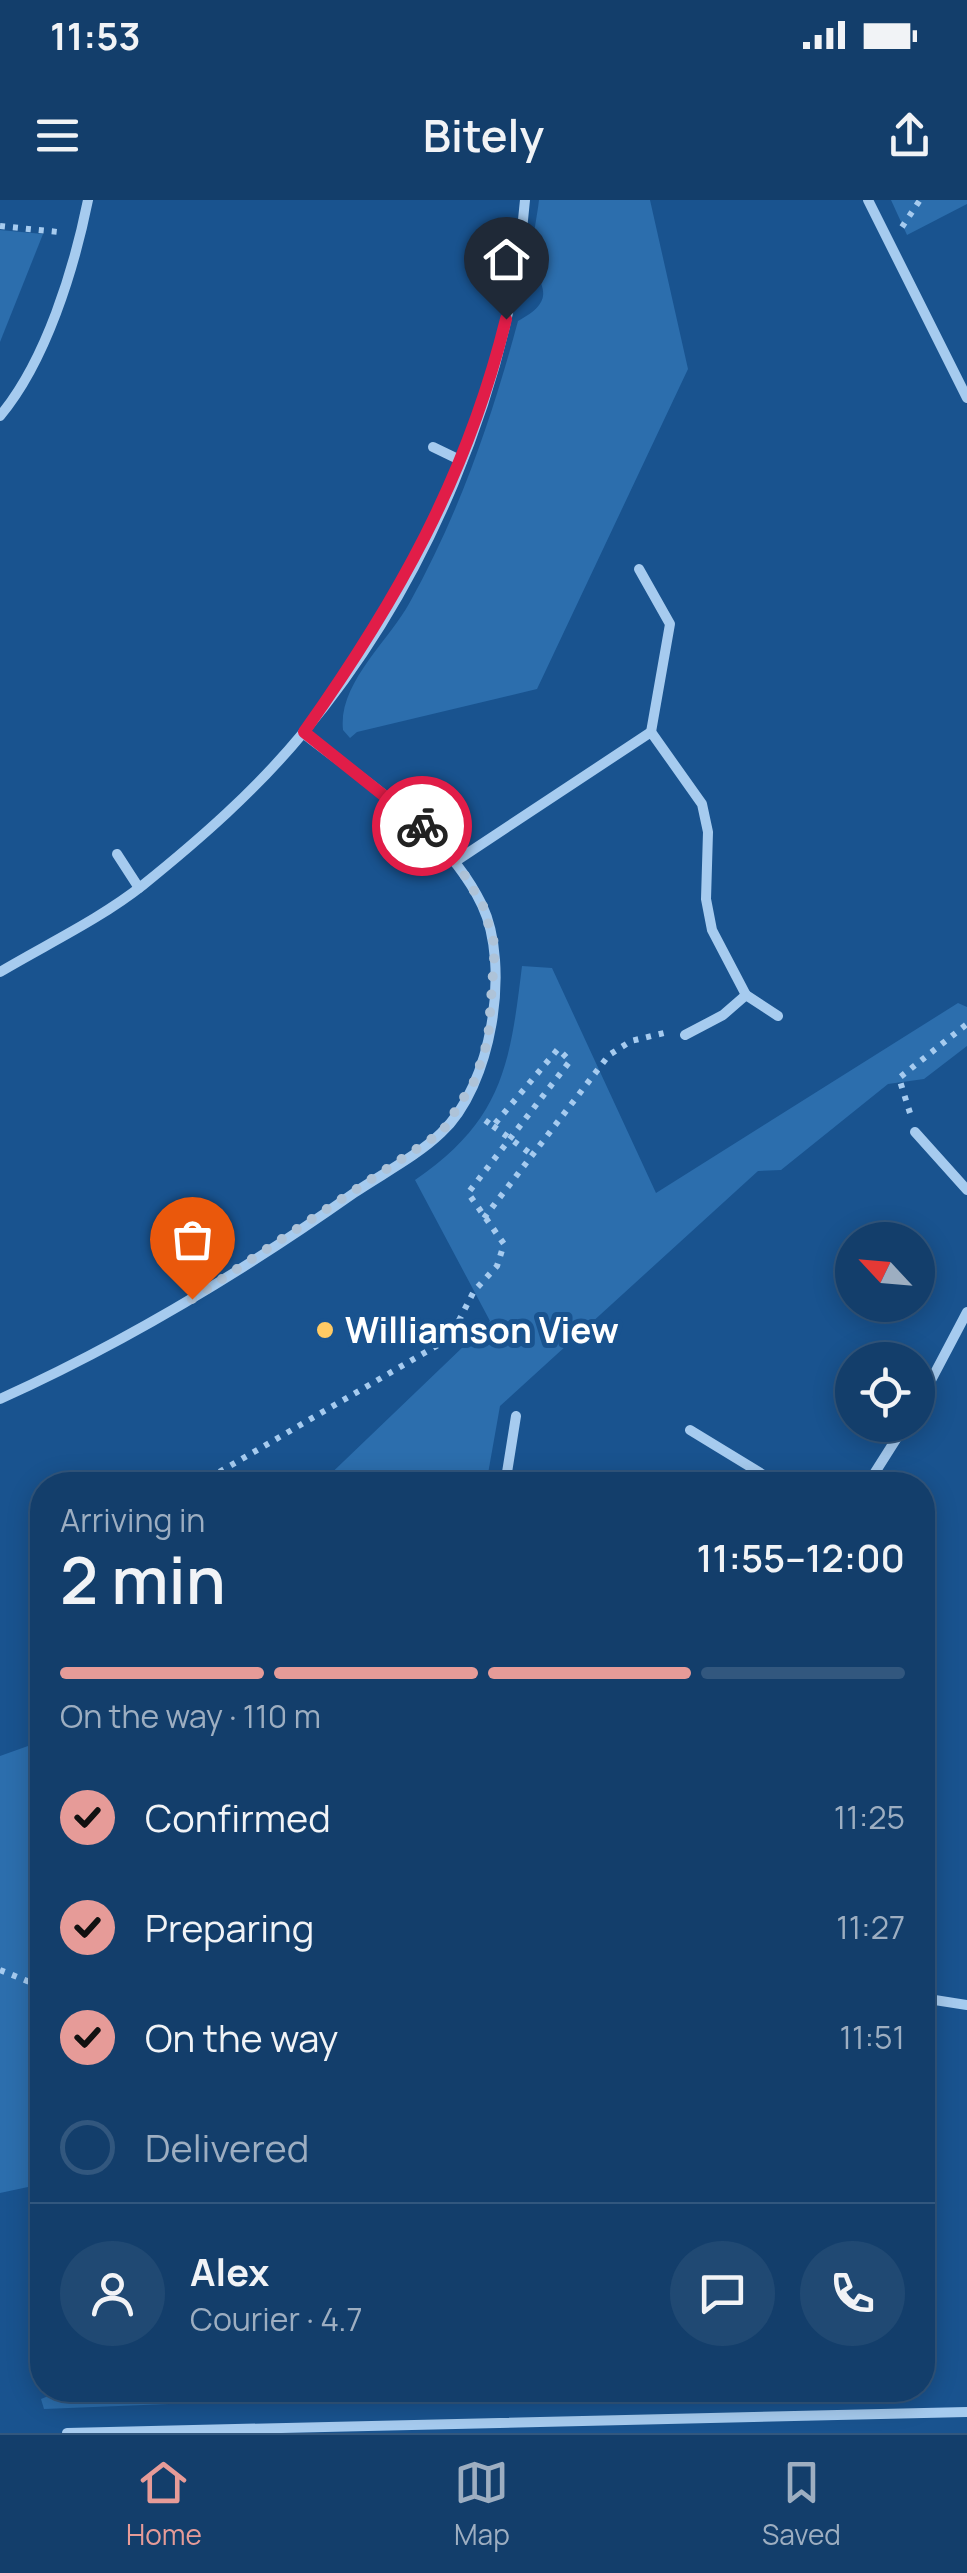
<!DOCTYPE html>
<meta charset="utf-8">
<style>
:root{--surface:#133e6b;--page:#204973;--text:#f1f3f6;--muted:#9daec1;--line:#32577e;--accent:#e69b98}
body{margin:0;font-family:Manrope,sans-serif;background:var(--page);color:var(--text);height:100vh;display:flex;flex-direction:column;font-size:38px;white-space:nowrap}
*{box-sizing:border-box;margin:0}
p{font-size:32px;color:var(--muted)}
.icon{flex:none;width:55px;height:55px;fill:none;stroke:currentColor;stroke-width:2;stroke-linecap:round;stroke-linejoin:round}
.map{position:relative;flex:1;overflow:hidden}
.sheet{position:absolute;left:30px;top:1272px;width:905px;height:930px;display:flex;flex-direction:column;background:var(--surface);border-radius:40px;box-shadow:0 5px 25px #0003,0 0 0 2px var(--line)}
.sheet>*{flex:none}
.needle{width:65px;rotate:296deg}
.fabs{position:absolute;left:835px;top:1022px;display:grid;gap:20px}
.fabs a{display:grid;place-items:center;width:100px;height:100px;border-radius:50%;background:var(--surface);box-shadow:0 5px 25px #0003,0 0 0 2px var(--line);font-size:50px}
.pin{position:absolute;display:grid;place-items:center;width:85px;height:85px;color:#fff;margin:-102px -42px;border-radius:50% 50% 50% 0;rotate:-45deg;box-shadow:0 0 10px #0007}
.pin .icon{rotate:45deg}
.courier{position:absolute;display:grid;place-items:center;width:100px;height:100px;margin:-50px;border:8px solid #e11d48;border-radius:50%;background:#fff;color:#222;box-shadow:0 2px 12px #0007}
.overview em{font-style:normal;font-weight:600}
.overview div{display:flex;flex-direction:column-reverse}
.overview{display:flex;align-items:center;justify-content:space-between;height:170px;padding:0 30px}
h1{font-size:65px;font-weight:600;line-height:75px}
.bar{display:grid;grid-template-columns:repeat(4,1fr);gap:15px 10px;align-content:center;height:120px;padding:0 30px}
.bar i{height:12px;border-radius:8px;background:var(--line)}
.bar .selected{background:var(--accent)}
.bar p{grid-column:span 4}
.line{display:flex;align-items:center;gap:25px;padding:0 30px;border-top:2px solid var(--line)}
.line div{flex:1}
.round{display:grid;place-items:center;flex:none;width:105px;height:105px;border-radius:52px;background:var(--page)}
ol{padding:0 30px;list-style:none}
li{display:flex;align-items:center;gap:30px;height:110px}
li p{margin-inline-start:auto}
li .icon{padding:10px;border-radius:50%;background:var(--accent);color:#111;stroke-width:4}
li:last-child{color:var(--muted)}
li i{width:55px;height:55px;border:5px solid var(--line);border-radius:50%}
.status{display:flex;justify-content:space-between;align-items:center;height:70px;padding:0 50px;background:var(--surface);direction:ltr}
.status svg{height:28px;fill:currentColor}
header{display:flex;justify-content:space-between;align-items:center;height:130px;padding:0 30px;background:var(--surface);font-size:45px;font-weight:600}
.tab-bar{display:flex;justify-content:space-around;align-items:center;height:140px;border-top:2px solid var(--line);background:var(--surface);font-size:28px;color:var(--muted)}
.tab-bar a{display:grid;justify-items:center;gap:5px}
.tab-bar .selected{color:var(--accent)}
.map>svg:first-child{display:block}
.green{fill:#2c6ead}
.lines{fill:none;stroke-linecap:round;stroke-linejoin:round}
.path{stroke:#a6cbef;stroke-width:6;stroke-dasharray:5 8;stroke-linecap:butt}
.minor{stroke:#a6cbef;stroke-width:10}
.done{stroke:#aec3d8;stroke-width:10;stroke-dasharray:0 18}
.route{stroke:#e11d48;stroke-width:12}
.poi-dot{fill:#ffca64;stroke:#19538f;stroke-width:4}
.labels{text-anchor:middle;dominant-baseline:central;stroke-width:10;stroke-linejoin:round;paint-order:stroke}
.poi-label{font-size:35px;font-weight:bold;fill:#fff;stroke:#19538f;text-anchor:start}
</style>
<div class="status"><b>11:53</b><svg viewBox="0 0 49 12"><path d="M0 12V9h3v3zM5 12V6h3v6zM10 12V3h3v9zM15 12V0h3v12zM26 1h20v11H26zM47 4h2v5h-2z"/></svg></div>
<header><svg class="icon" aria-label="menu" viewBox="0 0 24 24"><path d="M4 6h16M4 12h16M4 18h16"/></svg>Bitely<svg class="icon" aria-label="share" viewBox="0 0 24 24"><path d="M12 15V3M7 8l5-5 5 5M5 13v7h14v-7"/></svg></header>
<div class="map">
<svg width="967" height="2233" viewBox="0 0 967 2233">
<rect width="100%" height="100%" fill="#19538f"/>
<!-- green -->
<g class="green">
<path d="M 539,0 L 650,0 L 688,169 L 537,489 L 357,532 L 350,538 L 343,530 C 338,483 389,441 410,402 C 459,314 492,218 518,121 C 564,97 533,81 533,56 C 532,37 537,18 539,0 Z"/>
<path d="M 891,0 L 967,0 L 967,4 L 907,35 Z"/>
<path d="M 0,30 L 43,34 L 0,142 Z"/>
<path d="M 522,766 L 552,768 L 656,993 L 958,803 L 967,807 L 967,846 L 924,879 L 888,884 L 781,970 L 758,971 L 500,1206 L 486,1285 L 319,1285 L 490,1121 L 415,980 C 502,920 510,866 522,766 Z"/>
<path d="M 42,1541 L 42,1984 L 0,1993 L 0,1556 Z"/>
<path d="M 63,2190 L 319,2190 L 322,2198 L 44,2209 L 41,2199 Z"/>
</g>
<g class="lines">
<!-- path -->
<g class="path">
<path d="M 0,26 L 58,32"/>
<path d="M 902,27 L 920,0"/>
<path d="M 910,913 L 899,878 L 967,824"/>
<path d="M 493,926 L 531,954"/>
<path d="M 484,1018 L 609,855 L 631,841 L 664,833"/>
<path d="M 197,1285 L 450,1138 L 474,1091 L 497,1066 L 504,1044 L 468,993 L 570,861 L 558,849 L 493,926 L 479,916"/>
<path d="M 0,1770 L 42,1787"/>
</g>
<!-- minor -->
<g class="minor">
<path d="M 868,0 L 967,198"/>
<path d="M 0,216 C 46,161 74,69 88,0"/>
<path d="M 433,247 L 462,261"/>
<path d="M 639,369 L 670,424 L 651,532"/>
<path d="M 117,654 L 139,688"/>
<path d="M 456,661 L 651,532 L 702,604 L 708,632 L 706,699 L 712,730 L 746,795"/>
<path d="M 0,772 C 47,744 100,719 143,685 C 200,639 256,590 303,533 C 425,387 509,190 525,0"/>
<path d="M 685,835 L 723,815 L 746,795 L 778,816"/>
<path d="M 915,932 L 967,990"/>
<path d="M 0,1199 C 124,1143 242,1072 354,993 C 382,974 417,956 441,933 C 492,886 511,766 482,705 C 446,630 366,583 303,533"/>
<path d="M 918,1205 L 967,1112"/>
<path d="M 690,1230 L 780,1285"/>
<path d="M 505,1285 L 516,1216"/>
<path d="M 867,1285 L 905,1225"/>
<path d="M 922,1798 L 967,1805"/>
<path d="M 67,2233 L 967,2212"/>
</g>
</g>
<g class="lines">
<!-- done -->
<path class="done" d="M 192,1099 L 442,932 L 475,880 L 488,840 L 495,746 L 483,706 L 456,661 L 422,626"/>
<!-- route -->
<path class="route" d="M 422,626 L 304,532 C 397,401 467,277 506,119"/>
</g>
<!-- markers -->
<circle class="poi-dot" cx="325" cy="1130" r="10"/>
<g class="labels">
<!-- poi labels -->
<g class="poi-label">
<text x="345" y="1130">Williamson View</text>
</g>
</g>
</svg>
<div class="fabs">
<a><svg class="needle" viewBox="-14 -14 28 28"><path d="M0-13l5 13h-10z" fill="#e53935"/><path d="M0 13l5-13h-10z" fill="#9daec1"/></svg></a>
<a><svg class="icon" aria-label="locate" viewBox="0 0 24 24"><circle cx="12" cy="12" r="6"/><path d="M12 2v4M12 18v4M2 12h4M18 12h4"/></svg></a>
</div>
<div class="pin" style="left:192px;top:1099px;background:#ea580c"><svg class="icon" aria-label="bag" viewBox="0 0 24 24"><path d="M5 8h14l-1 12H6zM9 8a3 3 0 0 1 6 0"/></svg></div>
<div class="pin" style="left:506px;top:119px;background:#1f2937"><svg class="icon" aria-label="home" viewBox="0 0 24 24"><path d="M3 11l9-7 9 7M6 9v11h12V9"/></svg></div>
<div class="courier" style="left:422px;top:626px"><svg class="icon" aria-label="bike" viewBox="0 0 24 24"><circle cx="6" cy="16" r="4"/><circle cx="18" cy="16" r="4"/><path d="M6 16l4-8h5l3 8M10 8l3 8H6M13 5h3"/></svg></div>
<section class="sheet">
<div class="overview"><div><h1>2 min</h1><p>Arriving in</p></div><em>11:55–12:00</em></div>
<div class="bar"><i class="selected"></i><i class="selected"></i><i class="selected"></i><i></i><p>On the way · 110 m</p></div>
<ol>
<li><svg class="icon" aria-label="check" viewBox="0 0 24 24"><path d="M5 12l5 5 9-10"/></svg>Confirmed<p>11:25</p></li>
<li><svg class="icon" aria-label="check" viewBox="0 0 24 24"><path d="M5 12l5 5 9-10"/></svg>Preparing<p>11:27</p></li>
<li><svg class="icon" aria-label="check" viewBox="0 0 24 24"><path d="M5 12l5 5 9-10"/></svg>On the way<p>11:51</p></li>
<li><i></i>Delivered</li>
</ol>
<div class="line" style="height:180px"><a class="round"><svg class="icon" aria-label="person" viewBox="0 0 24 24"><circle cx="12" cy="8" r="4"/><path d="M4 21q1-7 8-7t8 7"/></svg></a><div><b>Alex</b><p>Courier · 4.7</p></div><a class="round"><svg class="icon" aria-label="chat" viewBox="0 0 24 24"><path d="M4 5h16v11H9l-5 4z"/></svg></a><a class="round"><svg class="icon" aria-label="phone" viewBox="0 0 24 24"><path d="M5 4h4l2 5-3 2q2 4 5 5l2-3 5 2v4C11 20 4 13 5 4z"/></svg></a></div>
</section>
</div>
<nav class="tab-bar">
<a class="selected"><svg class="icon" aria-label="home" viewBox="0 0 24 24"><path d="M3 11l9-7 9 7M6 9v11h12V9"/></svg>Home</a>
<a><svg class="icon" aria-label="map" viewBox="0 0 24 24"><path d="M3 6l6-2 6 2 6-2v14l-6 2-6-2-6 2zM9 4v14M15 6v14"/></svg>Map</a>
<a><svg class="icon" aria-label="saved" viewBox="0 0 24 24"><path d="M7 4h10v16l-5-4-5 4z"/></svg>Saved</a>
</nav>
